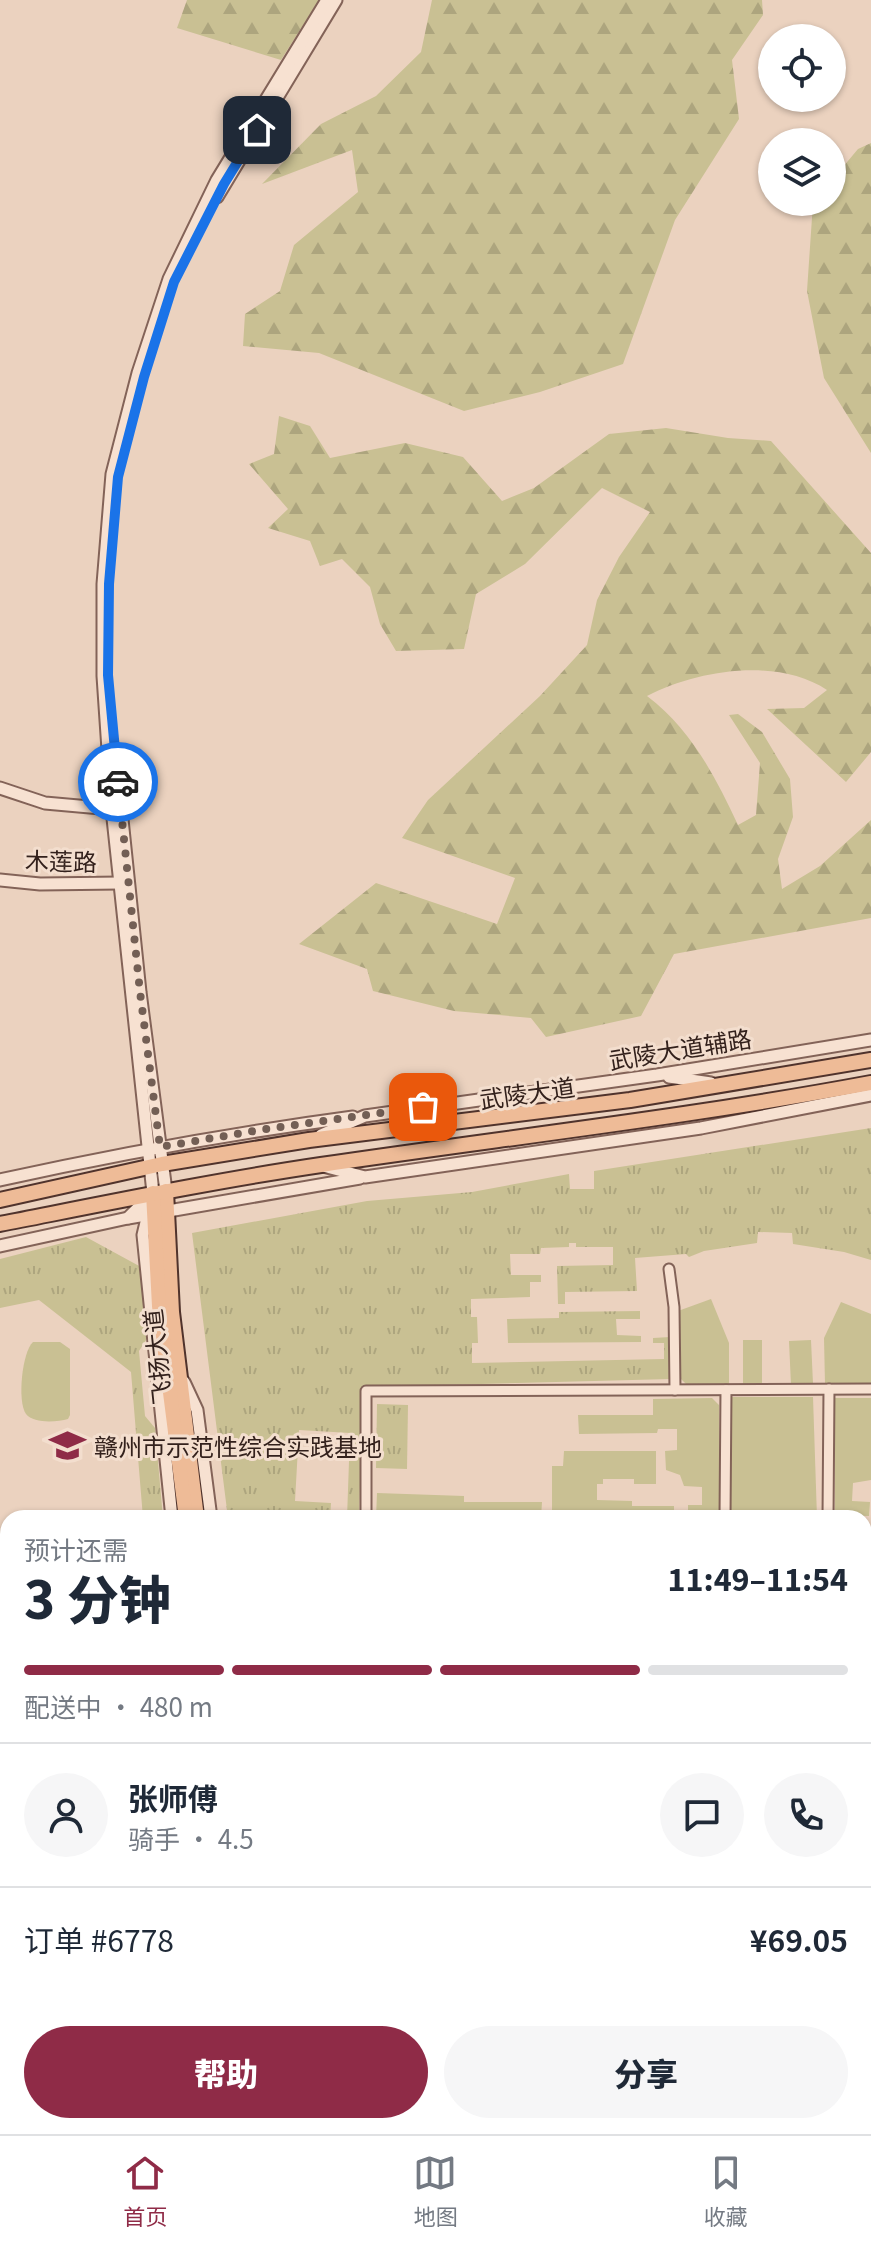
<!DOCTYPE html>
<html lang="zh">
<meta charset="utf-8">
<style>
:root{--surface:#fff;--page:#f6f6f7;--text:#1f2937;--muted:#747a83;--line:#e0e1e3;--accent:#8f2b47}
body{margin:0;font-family:Georgia,"Noto Sans SC",serif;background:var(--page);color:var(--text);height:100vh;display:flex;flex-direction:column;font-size:30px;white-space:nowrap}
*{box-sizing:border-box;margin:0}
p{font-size:26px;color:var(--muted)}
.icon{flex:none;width:44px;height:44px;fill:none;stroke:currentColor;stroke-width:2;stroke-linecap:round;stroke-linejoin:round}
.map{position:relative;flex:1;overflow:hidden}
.sheet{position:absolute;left:0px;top:1510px;width:872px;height:624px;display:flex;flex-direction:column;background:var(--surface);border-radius:24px 24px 0 0;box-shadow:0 2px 6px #0004}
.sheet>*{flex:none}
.fabs{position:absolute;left:758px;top:24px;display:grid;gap:16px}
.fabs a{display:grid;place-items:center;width:88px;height:88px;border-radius:50%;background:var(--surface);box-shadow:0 2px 6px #0004;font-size:40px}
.pin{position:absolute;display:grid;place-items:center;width:68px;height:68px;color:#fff;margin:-34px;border-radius:16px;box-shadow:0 4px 12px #0006}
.courier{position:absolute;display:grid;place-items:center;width:80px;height:80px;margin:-40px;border:6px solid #1a73e8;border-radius:50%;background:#fff;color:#222;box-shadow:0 2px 10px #0007}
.head em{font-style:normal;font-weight:800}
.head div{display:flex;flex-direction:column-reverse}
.head{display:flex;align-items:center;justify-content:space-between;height:136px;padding:0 24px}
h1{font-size:52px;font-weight:800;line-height:60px}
.bar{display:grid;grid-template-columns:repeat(4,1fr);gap:12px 8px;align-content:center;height:96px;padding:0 24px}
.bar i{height:10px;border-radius:6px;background:var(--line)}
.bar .active{background:var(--accent)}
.bar p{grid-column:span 4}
.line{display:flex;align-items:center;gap:20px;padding:0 24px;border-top:2px solid var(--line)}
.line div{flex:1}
.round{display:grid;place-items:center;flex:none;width:84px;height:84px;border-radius:42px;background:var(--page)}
.cta{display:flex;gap:16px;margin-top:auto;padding:16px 24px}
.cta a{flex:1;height:92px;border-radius:48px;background:var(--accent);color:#fff;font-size:32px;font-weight:800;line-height:92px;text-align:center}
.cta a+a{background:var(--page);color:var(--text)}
.menu{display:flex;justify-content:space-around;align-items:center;height:112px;border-top:2px solid var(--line);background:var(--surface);font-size:22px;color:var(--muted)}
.menu a{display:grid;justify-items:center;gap:4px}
.menu .active{color:var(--accent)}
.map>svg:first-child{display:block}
.grass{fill:url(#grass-tufts)}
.forest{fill:url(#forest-firs)}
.garden{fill:#c9c093}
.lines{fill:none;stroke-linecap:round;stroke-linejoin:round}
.minor-casing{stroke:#836358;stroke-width:13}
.tertiary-casing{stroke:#836358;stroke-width:15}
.secondary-casing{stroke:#65453b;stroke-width:16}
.primary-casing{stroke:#50332c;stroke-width:18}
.minor{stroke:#f7e1d1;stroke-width:9}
.tertiary{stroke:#f7e1d1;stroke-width:11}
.secondary{stroke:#f7e1d1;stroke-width:12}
.primary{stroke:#eebb97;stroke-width:14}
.done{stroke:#735f55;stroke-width:8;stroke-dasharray:0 14.4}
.route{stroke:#1a73e8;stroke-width:10}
.labels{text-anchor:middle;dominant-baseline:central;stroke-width:6;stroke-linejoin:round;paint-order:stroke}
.street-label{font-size:24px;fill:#33211c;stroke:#f3dece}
.poi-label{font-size:24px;fill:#33211c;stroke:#f3dece;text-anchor:start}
</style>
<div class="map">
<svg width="871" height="2134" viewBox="0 0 871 2134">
<defs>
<pattern id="grass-tufts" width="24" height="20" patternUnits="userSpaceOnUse" patternTransform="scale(2)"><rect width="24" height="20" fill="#c9c093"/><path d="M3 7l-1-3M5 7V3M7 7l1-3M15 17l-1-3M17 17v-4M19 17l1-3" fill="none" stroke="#ada57e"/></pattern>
<pattern id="forest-firs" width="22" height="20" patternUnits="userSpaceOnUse" patternTransform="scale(2)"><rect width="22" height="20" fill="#c9c093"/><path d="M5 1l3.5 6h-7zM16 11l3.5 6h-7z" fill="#ada57e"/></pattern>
</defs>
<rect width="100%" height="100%" fill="#ebd2bf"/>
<!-- grass -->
<g class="grass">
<path d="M 871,1128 L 871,1260 L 844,1252 L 793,1244 L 792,1233 L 758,1232 L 757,1243 L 704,1251 L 689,1257 L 686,1254 L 635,1258 L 637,1291 L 565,1292 L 565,1304 L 558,1304 L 557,1266 L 613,1265 L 613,1247 L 576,1247 L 576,1243 L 569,1243 L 569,1247 L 541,1248 L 540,1254 L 510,1254 L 511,1275 L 541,1275 L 541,1282 L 530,1282 L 530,1297 L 471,1299 L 471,1317 L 477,1317 L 478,1343 L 472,1343 L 472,1363 L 664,1359 L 664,1343 L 653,1343 L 653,1338 L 670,1337 L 671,1379 L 363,1387 L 359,1518 L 347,1518 L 350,1433 L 299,1430 L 295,1501 L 331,1503 L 330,1518 L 228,1518 L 192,1233 L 367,1201 L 472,1192 L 569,1174 L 570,1189 L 594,1189 L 594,1171 Z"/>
<path d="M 86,1237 L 141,1267 L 148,1337 L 139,1351 L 145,1416 L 155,1428 L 163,1518 L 143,1518 L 131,1372 L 39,1300 L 0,1308 L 0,1259 Z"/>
<path d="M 640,1311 L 640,1319 L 616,1319 L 617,1335 L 641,1336 L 641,1342 L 508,1343 L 507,1319 L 559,1318 L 559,1312 Z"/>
<path d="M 377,1404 L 408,1405 L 407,1469 L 376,1468 Z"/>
</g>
<!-- forest -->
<g class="forest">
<path d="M 187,0 L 319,0 L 281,60 L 177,28 Z"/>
<path d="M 432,0 L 762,0 L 763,15 L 732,60 L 739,119 L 675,220 L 623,364 L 540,392 L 464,411 L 319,353 L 243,346 L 245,314 L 280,291 L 294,245 L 358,192 L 352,150 L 262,184 L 321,124 L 376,96 L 421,52 Z"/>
<path d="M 871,143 L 871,453 L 824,378 L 807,291 L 813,203 L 832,202 L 832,180 L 858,149 Z"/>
<path d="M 279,416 L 310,426 L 330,458 L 405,443 L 463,457 L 502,501 L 534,488 L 609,434 L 666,428 L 728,438 L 771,441 L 871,553 L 871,752 L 846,782 L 767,709 L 804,708 L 827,690 C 777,657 698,670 647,696 C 691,729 715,776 738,825 L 756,815 L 760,763 L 729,715 L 738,714 L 762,732 L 790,779 L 793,817 L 778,859 L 782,889 L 820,866 L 871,820 L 871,918 L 674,954 L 641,1016 L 546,1037 L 531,1018 L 454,1011 L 373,991 L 367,969 L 299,944 L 376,883 L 497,924 L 515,878 L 402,838 L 428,800 L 540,696 L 587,645 L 597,600 L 619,557 L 650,512 L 602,488 L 525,564 L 476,594 L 464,649 L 396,651 L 380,624 L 370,587 L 342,559 L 320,566 L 310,541 L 268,528 L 288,509 L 249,464 L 274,454 Z"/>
</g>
<!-- garden -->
<g class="garden">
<path d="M 711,1299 L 729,1343 L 729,1385 L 686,1384 L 679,1377 L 678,1311 Z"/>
<path d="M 841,1302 L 871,1314 L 871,1383 L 825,1384 L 824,1338 Z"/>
<rect x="743" y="1340" width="19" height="45"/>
<path d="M 811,1340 L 813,1384 L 791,1385 L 789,1341 Z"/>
<path d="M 33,1342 L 60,1342 L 70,1349 L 70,1415 L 68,1419 C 57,1422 34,1424 26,1414 C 17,1402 22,1352 33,1342 Z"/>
<path d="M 730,1397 L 813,1397 L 817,1518 L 729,1518 Z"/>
<path d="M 712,1398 L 719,1405 L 719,1518 L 688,1518 L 688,1505 L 702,1505 L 702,1487 L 684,1486 L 680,1475 L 666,1470 L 665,1451 L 677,1450 L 677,1429 L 658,1429 L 657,1433 L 579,1434 L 578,1415 L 653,1415 L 653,1399 Z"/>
<path d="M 835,1398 L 871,1398 L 871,1480 L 853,1483 L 852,1501 L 870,1502 L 869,1516 L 835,1515 Z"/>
<path d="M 564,1451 L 656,1451 L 656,1484 L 634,1484 L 634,1479 L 603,1479 L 603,1484 L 597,1484 L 597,1500 L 632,1501 L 632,1506 L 674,1506 L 674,1518 L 552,1518 L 552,1466 L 563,1466 Z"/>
<path d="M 377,1493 L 464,1496 L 464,1502 L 542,1502 L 541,1518 L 376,1518 Z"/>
<path d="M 0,1663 L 8,1663 L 8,2126 L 230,2126 L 231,2134 L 0,2134 Z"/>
</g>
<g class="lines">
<defs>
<g id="minor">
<path d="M 669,1269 L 674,1307 L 675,1390"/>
<path d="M 366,1518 L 366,1391 L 871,1389"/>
<path d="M 725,1518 L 726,1390"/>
<path d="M 828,1518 L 829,1389"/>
<path d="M 864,1628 L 871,1628"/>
<path d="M 0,1652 L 8,1652"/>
<path d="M 0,1686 L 8,1686"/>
<path d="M 864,1720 L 871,1720"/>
<path d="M 0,1728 L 8,1728"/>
<path d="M 864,1747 L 871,1747"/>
<path d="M 0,1774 L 8,1775"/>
<path d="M 864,1776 L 871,1776"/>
<path d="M 864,1811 L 871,1811"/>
<path d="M 0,1822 L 8,1822"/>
<path d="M 864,1838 L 871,1838"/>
<path d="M 864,1857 L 871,1857"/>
<path d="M 0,1872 L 8,1872"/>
<path d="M 864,1883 L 871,1883"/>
<path d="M 864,1900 L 871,1900"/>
<path d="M 864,1929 L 871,1929"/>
<path d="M 864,1950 L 871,1950"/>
<path d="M 0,1955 L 8,1955"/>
<path d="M 864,1977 L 871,1978"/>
<path d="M 864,1997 L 871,1997"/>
<path d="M 0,1999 L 8,2000"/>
<path d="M 864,2026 L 871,2026"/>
<path d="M 0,2069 L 8,2052"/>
</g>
<g id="tertiary">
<path d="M 217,197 L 336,0"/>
<path d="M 117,771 L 140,992 L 166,1191"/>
<path d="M 0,788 L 45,803 L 112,809"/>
<path d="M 0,880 L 40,884 L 120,883"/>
<path d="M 669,1077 L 711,1083"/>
<path d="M 321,1135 L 365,1116 L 657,1075 L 871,1040"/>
<path d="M 323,1166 L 365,1177 L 701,1128 L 871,1095"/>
<path d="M 0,1180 C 117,1154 234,1133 353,1117"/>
<path d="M 128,1218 L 360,1178"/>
<path d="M 0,1246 L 128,1218 L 152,1194"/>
<path d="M 184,1382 L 197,1410 L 211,1518"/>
<path d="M 172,1518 L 143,1235 L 153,1193 L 112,809 L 103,676 L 103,584 L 112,474 L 138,373 L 169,279 L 217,180 L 327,0"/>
<path d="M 251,2126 L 252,2134"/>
</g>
<g id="secondary">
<path d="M 864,2124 L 871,2124"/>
<path d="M 277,2134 L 413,2134"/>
</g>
<g id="primary">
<path d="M 166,1191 L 172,1312 L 197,1518"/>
<path d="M 153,1193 L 159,1306 L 186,1518"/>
<path d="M 0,1200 L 162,1164 L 309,1140 L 630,1100 L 871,1060"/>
<path d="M 0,1224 C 107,1203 213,1181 321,1165 C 504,1138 689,1117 871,1083"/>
<path d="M 264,2126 L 265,2134"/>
<path d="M 276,2126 L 277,2134"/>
</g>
</defs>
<!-- minor casing -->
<use href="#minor" class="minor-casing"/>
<!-- tertiary casing -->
<use href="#tertiary" class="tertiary-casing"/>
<!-- secondary casing -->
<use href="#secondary" class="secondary-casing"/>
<!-- primary casing -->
<use href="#primary" class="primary-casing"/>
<!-- minor -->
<use href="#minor" class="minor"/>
<!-- tertiary -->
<use href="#tertiary" class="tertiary"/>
<!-- secondary -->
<use href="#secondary" class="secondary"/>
<!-- primary -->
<use href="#primary" class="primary"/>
</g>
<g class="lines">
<!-- done -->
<path class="done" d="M 118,782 L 140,992 L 160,1147 L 260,1130 L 423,1107"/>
<!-- route -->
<path class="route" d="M 118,782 L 108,675 L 109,584 L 118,477 L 144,377 L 174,282 L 224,184 L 257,130"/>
</g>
<!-- icons -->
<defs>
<symbol id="school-bare" viewBox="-9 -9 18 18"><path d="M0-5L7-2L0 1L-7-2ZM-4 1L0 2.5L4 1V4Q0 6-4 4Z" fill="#8f2b47" stroke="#f3dece" stroke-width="2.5" paint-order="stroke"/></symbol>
</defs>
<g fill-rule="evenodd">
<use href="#school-bare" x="42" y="1420" width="51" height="51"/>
</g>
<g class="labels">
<!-- street labels -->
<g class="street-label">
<text transform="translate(61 860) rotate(1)">木莲路</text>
<text transform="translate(680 1048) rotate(-9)">武陵大道辅路</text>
<text transform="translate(527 1092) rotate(-8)">武陵大道</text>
<text transform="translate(156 1357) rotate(-96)">飞扬大道</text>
</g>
<!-- poi labels -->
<g class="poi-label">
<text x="94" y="1445">赣州市示范性综合实践基地</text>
</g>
</g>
</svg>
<div class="fabs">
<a><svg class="icon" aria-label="locate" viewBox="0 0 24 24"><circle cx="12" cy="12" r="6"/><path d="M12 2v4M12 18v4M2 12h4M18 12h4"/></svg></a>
<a><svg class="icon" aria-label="layers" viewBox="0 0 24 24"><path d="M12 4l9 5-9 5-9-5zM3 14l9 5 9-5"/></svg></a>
</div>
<div class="pin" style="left:423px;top:1107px;background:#ea580c"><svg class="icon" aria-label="bag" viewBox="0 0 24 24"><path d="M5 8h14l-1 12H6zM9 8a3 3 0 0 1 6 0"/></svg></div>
<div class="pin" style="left:257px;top:130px;background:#1f2937"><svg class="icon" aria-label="home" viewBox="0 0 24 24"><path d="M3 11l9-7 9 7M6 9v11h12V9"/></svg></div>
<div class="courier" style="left:118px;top:782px"><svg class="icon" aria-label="car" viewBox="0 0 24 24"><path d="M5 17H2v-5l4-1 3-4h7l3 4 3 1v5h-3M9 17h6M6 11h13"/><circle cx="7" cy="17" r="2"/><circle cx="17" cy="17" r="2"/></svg></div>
<section class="sheet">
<div class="head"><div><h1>3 分钟</h1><p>预计还需</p></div><em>11:49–11:54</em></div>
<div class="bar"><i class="active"></i><i class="active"></i><i class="active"></i><i></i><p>配送中 · 480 m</p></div>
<div class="line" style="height:144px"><a class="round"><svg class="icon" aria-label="person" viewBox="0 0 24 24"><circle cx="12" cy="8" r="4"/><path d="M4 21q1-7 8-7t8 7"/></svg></a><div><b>张师傅</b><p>骑手 · 4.5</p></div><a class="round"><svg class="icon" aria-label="chat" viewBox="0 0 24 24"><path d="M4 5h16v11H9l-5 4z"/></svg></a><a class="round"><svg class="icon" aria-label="phone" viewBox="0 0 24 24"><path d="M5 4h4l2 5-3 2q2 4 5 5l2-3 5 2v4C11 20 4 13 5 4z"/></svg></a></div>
<div class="line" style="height:104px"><div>订单 #6778</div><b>¥69.05</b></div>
<div class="cta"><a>帮助</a><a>分享</a></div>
</section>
</div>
<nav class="menu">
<a class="active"><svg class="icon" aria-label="home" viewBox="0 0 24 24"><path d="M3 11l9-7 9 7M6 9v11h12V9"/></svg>首页</a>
<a><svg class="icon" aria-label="map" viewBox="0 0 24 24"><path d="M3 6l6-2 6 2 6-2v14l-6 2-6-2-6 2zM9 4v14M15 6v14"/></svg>地图</a>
<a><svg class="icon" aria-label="saved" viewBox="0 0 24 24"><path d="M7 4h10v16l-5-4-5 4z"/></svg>收藏</a>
</nav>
